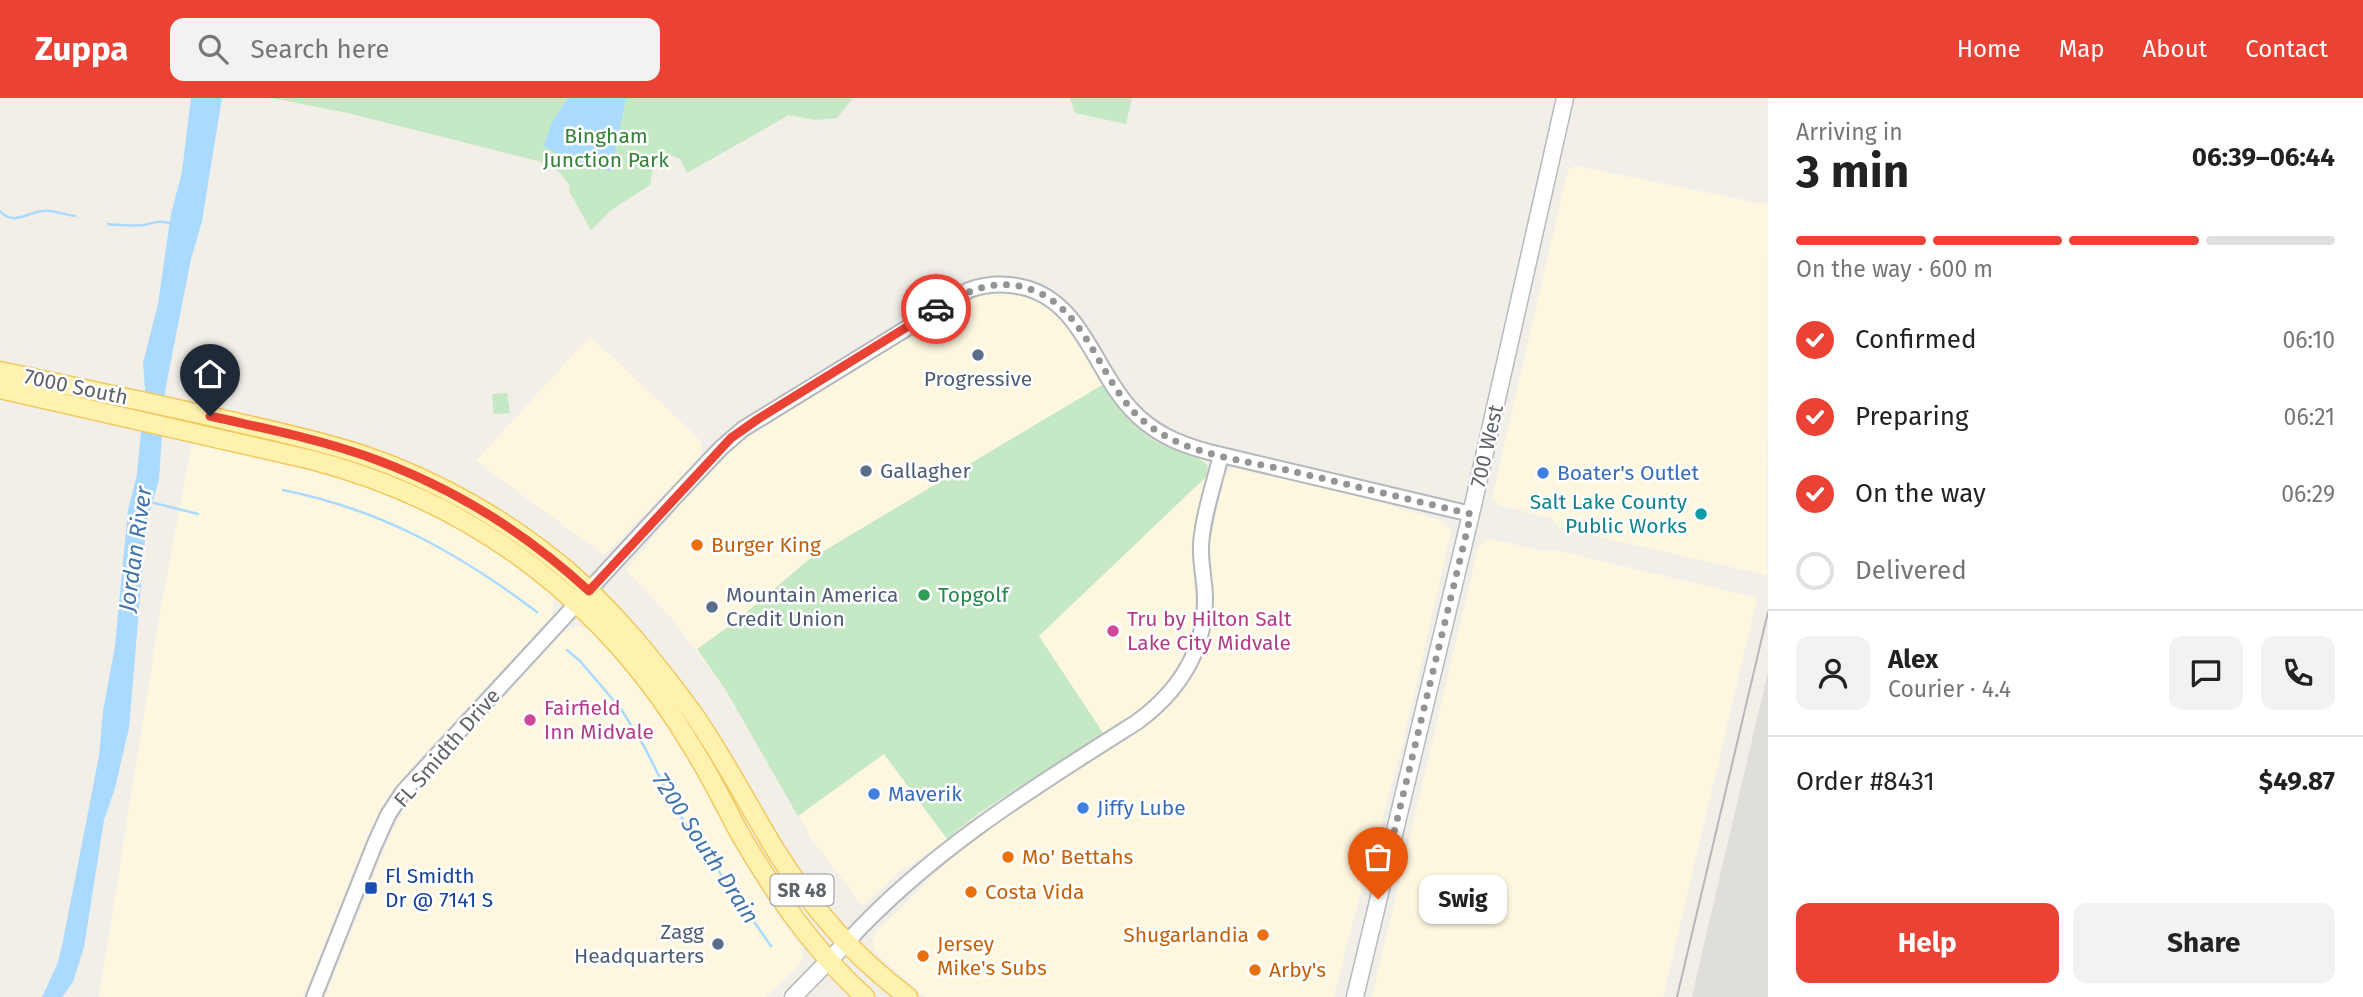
<!DOCTYPE html>
<meta charset="utf-8">
<style>
:root{--surface:#fff;--page:#f2f2f2;--text:#222;--muted:#767676;--line:#e0e0e0;--accent:#ea4335}
body{margin:0;font-family:"Fira Sans",sans-serif;background:var(--page);color:var(--text);height:100vh;display:flex;flex-direction:column;font-size:26px;white-space:nowrap}
*{box-sizing:border-box;margin:0}
p{font-size:23px;color:var(--muted)}
.icon{flex:none;width:38px;height:38px;fill:none;stroke:currentColor;stroke-width:2;stroke-linecap:round;stroke-linejoin:round}
.map{position:relative;flex:1;overflow:hidden}
.side{display:flex;flex-direction:column;background:var(--surface);width:595px}
.side>*{flex:none}
.pin{position:absolute;display:grid;place-items:center;width:60px;height:60px;color:#fff;margin:-72px -30px;border-radius:50% 50% 50% 0;rotate:-45deg;box-shadow:0 0 7px #0007}
.pin .icon{rotate:45deg}
.courier{position:absolute;display:grid;place-items:center;width:70px;height:70px;margin:-35px;border:5px solid #ea4335;border-radius:50%;background:#fff;color:#222;box-shadow:0 2px 9px #0007}
.bubble{position:absolute;height:49px;border-radius:14px;background:var(--surface);box-shadow:0 2px 5px #0004;font-size:23px;font-weight:700;line-height:49px;text-align:center}
.headline em{font-style:normal;font-weight:700}
.headline div{display:flex;flex-direction:column-reverse}
.headline{display:flex;align-items:center;justify-content:space-between;height:119px;padding:0 28px}
h1{font-size:46px;font-weight:700;line-height:52px}
.bar{display:grid;grid-template-columns:repeat(4,1fr);gap:10px 7px;align-content:center;height:84px;padding:0 28px}
.bar i{height:9px;border-radius:5px;background:var(--line)}
.bar .current{background:var(--accent)}
.bar p{grid-column:span 4}
.line{display:flex;align-items:center;gap:18px;padding:0 28px;border-top:2px solid var(--line)}
.line div{flex:1}
.round{display:grid;place-items:center;flex:none;width:74px;height:74px;border-radius:14px;background:var(--page)}
ol{padding:0 28px;list-style:none}
li{display:flex;align-items:center;gap:21px;height:77px}
li p{margin-inline-start:auto}
li .icon{padding:7px;border-radius:50%;background:var(--accent);color:#fff;stroke-width:4}
li:last-child{color:var(--muted)}
li i{width:38px;height:38px;border:4px solid var(--line);border-radius:50%}
.action{display:flex;gap:14px;margin-top:auto;padding:14px 28px}
.action a{flex:1;height:80px;border-radius:14px;background:var(--accent);color:#fff;font-size:28px;font-weight:700;line-height:80px;text-align:center}
.action a+a{background:var(--page);color:var(--text)}
header{display:flex;align-items:center;gap:42px;box-sizing:border-box;height:98px;padding:0 35px;background:var(--accent);color:#fff}
header strong{font-size:33px}
nav{display:flex;gap:38px;margin-inline-start:auto;font-size:24px}
.search{width:490px;height:63px;background:var(--page);display:flex;align-items:center;gap:18px;box-sizing:border-box;padding:0 24px;border-radius:14px;color:var(--muted);font-size:26px}
main{display:flex;flex:1;min-height:0}
.map>svg:first-child{display:block}
.commercial{fill:#fef7e0}
.industrial{fill:#e0deda}
.green{fill:#c5e8c5}
.water{fill:#aadaff}
.lines{fill:none;stroke-linecap:round;stroke-linejoin:round}
.stream{stroke:#aadaff;stroke-width:2.5}
.tertiary-casing{stroke:#b5b8bc;stroke-width:18}
.secondary-casing{stroke:#b6babf;stroke-width:19}
.primary-casing{stroke:#f2c960;stroke-width:21}
.tertiary{stroke:#fff;stroke-width:14}
.secondary{stroke:#fff;stroke-width:16}
.primary{stroke:#fff2af;stroke-width:18}
.tram{stroke:#b6b7b8;stroke-width:2}
.done{stroke:#929495;stroke-width:7;stroke-dasharray:0 12.6}
.route{stroke:#ea4335;stroke-width:9}
.service-dot{fill:#5c6f8a;stroke:#fff;stroke-width:2.5}
.shop-dot{fill:#3f7fe0;stroke:#fff;stroke-width:2.5}
.culture-dot{fill:#0f9aa8;stroke:#fff;stroke-width:2.5}
.food-dot{fill:#e8710a;stroke:#fff;stroke-width:2.5}
.leisure-dot{fill:#2e9e5b;stroke:#fff;stroke-width:2.5}
.hotel-dot{fill:#d1479c;stroke:#fff;stroke-width:2.5}
.transit-dot{fill:#1a4fb4;stroke:#fff;stroke-width:2.5}
.labels{text-anchor:middle;dominant-baseline:central;stroke-width:5;stroke-linejoin:round;paint-order:stroke}
.shield{fill:#fff;stroke:#8f9295;stroke-width:2}
.shield-label{font-size:19px;font-weight:bold;fill:#5f6368}
.park-label{font-size:21px;fill:#348238;stroke:#fff}
.service-label{font-size:21px;fill:#4e5e75;stroke:#fff;text-anchor:start}
.street-label{font-size:21px;fill:#5f6368;stroke:#fff}
.shop-label{font-size:21px;fill:#366cbe;stroke:#fff;text-anchor:start}
.culture-label{font-size:21px;fill:#0d838f;stroke:#fff;text-anchor:end}
.food-label{font-size:21px;fill:#c56008;stroke:#fff;text-anchor:start}
.leisure-label{font-size:21px;fill:#27864d;stroke:#fff;text-anchor:start}
.hotel-label{font-size:21px;fill:#b23c85;stroke:#fff;text-anchor:start}
.transit-label{font-size:21px;fill:#164399;stroke:#fff;text-anchor:start}
.water-label{font-size:23px;font-style:italic;fill:#4174aa;stroke:#fff}
</style>
<header>
<strong>Zuppa</strong>
<div class="search"><svg class="icon" aria-label="search" viewBox="0 0 24 24"><circle cx="10" cy="10" r="6"/><path d="M15 15l6 6"/></svg>Search here</div>
<nav><a>Home</a><a>Map</a><a>About</a><a>Contact</a></nav>
</header>
<main>
<div class="map">
<svg width="1768" height="899" viewBox="0 0 1768 899">
<rect width="100%" height="100%" fill="#f1efe8"/>
<!-- commercial -->
<g class="commercial">
<path d="M 1575,68 L 1768,107 L 1767,477 L 1560,430 L 1551,420 L 1499,407 L 1492,400 L 1568,72 Z"/>
<path d="M 1003,195 L 1030,200 L 1052,212 L 1064,225 L 1116,307 L 1126,319 L 1155,343 L 1172,352 L 1202,361 L 1208,369 L 1192,445 L 1196,506 L 1191,538 L 1181,563 L 1170,581 L 1144,608 L 979,715 L 941,746 L 895,777 L 863,808 L 814,744 L 725,591 L 668,516 L 626,472 L 684,402 L 742,342 L 966,203 L 984,197 Z"/>
<path d="M 590,238 L 695,337 L 701,345 L 702,351 L 699,359 L 676,384 L 604,457 L 476,363 Z"/>
<path d="M 192,344 L 324,373 L 395,399 L 461,432 L 500,456 L 549,493 L 554,501 L 554,511 L 551,519 L 407,674 L 385,703 L 368,737 L 303,899 L 99,899 L 161,510 Z"/>
<path d="M 1232,370 L 1343,394 L 1443,423 L 1451,433 L 1401,653 L 1348,842 L 1334,899 L 925,899 L 878,857 L 873,847 L 875,835 L 948,763 L 985,732 L 1150,625 L 1179,598 L 1196,572 L 1208,540 L 1213,500 L 1210,443 L 1225,378 Z"/>
<path d="M 1491,441 L 1542,453 L 1555,452 L 1757,500 L 1663,899 L 1372,899 L 1478,451 L 1482,444 Z"/>
<path d="M 578,528 L 590,531 L 618,562 L 650,602 L 676,640 L 769,806 L 801,848 L 803,854 L 801,865 L 766,899 L 325,899 L 391,735 L 406,708 L 422,688 L 564,534 Z"/>
</g>
<!-- industrial -->
<path class="industrial" d="M 1768,574 L 1768,899 L 1692,899 L 1703,850 Z"/>
<!-- green -->
<g class="green">
<path d="M 271,0 L 853,0 L 837,20 L 816,22 L 789,17 L 687,75 L 680,61 L 672,58 L 664,59 L 653,70 L 650,87 L 610,113 L 591,132 L 570,95 L 569,86 L 559,74 L 542,64 L 348,15 Z"/>
<path d="M 1070,0 L 1132,0 L 1126,26 L 1075,15 Z"/>
<path d="M 1102,287 C 1117,309 1132,329 1155,343 C 1169,351 1202,357 1208,369 L 1207,378 L 1039,538 L 1103,635 L 979,715 L 947,741 L 884,656 L 798,718 L 725,591 L 697,551 L 735,524 L 807,463 Z"/>
<path d="M 507,295 L 510,315 L 494,316 L 492,296 Z"/>
</g>
<!-- water -->
<g class="water">
<path d="M 191,0 L 222,0 L 202,123 L 191,161 L 165,293 L 159,382 L 147,423 L 143,463 L 129,630 L 115,690 L 104,722 L 84,849 L 73,884 L 62,899 L 42,899 L 57,867 L 62,848 L 99,658 L 103,613 L 115,548 L 128,412 L 137,376 L 145,291 L 143,265 L 158,206 L 171,116 L 182,74 Z"/>
<path d="M 568,0 L 626,0 L 611,73 L 575,66 L 544,48 L 552,24 Z"/>
</g>
<g class="lines">
<!-- stream -->
<g class="stream">
<path d="M 0,113 C 13,128 26,115 42,113 C 53,111 64,117 75,118"/>
<path d="M 108,126 C 112,127 141,128 144,127 C 158,124 158,122 173,126"/>
<path d="M 283,392 C 382,412 457,454 537,514"/>
<path d="M 150,404 L 198,416"/>
<path d="M 567,552 L 580,563 L 621,611 L 645,650 L 676,712 L 771,848"/>
</g>
<defs>
<g id="tertiary">
<path d="M 847,844 C 930,753 1034,689 1137,624 C 1178,594 1205,553 1205,501 C 1205,483 1200,465 1201,447 C 1203,417 1214,386 1221,357"/>
<path d="M 314,899 L 374,748 L 388,717 L 403,694 L 673,401 L 721,350 L 743,331 L 969,192 C 986,186 1004,185 1022,189 C 1081,202 1094,271 1130,310 C 1151,334 1178,346 1209,354 L 1471,416"/>
</g>
<g id="secondary">
<path d="M 793,899 L 847,844"/>
<path d="M 1355,899 L 1471,416 L 1565,0"/>
</g>
<g id="primary">
<path d="M 0,273 C 74,289 148,304 222,321 C 269,332 317,342 363,357 C 437,382 509,423 569,474 C 616,515 655,564 692,614 C 723,658 748,707 776,753 C 811,809 856,860 908,899"/>
<path d="M 0,291 L 312,362 C 477,405 608,506 694,652 C 711,679 725,708 740,736 C 773,793 816,855 865,899"/>
</g>
</defs>
<!-- tertiary casing -->
<use href="#tertiary" class="tertiary-casing"/>
<!-- secondary casing -->
<use href="#secondary" class="secondary-casing"/>
<!-- primary casing -->
<use href="#primary" class="primary-casing"/>
<!-- tertiary -->
<use href="#tertiary" class="tertiary"/>
<!-- secondary -->
<use href="#secondary" class="secondary"/>
<!-- primary -->
<use href="#primary" class="primary"/>
<!-- tram -->
<path class="tram" d="M 1677,899 L 1768,514"/>
</g>
<g class="lines">
<!-- done -->
<path class="done" d="M 936,211 C 967,192 999,178 1035,193 C 1091,216 1101,290 1146,325 C 1185,357 1243,362 1291,373 C 1351,387 1411,402 1471,416 L 1378,801"/>
<!-- route -->
<path class="route" d="M 210,318 C 262,330 315,340 366,358 C 448,387 524,433 589,493 L 731,340 L 758,321 L 936,211"/>
</g>
<!-- markers -->
<g class="service-dot">
<circle cx="978" cy="257" r="7"/>
<circle cx="866" cy="373" r="7"/>
<circle cx="712" cy="509" r="7"/>
<circle cx="718" cy="846" r="7"/>
</g>
<g class="shop-dot">
<circle cx="1543" cy="375" r="7"/>
<circle cx="874" cy="696" r="7"/>
<circle cx="1083" cy="710" r="7"/>
</g>
<circle class="culture-dot" cx="1701" cy="416" r="7"/>
<g class="food-dot">
<circle cx="697" cy="447" r="7"/>
<circle cx="1008" cy="759" r="7"/>
<circle cx="971" cy="794" r="7"/>
<circle cx="1263" cy="837" r="7"/>
<circle cx="923" cy="858" r="7"/>
<circle cx="1255" cy="872" r="7"/>
</g>
<circle class="leisure-dot" cx="924" cy="497" r="7"/>
<g class="hotel-dot">
<circle cx="1113" cy="533" r="7"/>
<circle cx="530" cy="622" r="7"/>
</g>
<rect class="transit-dot" x="364" y="783" width="14" height="14" rx="3.5"/>
<g class="labels">
<!-- shield labels -->
<rect class="shield" x="770.5" y="776.5" width="63" height="31" rx="5"/>
<g class="shield-label">
<text x="802" y="792">SR 48</text>
</g>
<!-- park labels -->
<g class="park-label">
<text x="606" y="38">Bingham<tspan x="606" dy="24">Junction Park</tspan></text>
</g>
<!-- service labels -->
<g class="service-label">
<text x="978" y="281" text-anchor="middle">Progressive</text>
<text x="880" y="373">Gallagher</text>
<text x="726" y="497">Mountain America<tspan x="726" dy="24">Credit Union</tspan></text>
<text x="704" y="834" text-anchor="end">Zagg<tspan x="704" dy="24">Headquarters</tspan></text>
</g>
<!-- street labels -->
<g class="street-label">
<text transform="translate(76 289) rotate(12)">7000 South</text>
<text transform="translate(1487 348) rotate(-77)">700 West</text>
<text transform="translate(447 650) rotate(-49)">FL Smidth Drive</text>
</g>
<!-- shop labels -->
<g class="shop-label">
<text x="1557" y="375">Boater's Outlet</text>
<text x="888" y="696">Maverik</text>
<text x="1097" y="710">Jiffy Lube</text>
</g>
<!-- culture labels -->
<g class="culture-label">
<text x="1687" y="404">Salt Lake County<tspan x="1687" dy="24">Public Works</tspan></text>
</g>
<!-- food labels -->
<g class="food-label">
<text x="711" y="447">Burger King</text>
<text x="1022" y="759">Mo' Bettahs</text>
<text x="985" y="794">Costa Vida</text>
<text x="1249" y="837" text-anchor="end">Shugarlandia</text>
<text x="937" y="846">Jersey<tspan x="937" dy="24">Mike's Subs</tspan></text>
<text x="1269" y="872">Arby's</text>
</g>
<!-- leisure labels -->
<g class="leisure-label">
<text x="938" y="497">Topgolf</text>
</g>
<!-- hotel labels -->
<g class="hotel-label">
<text x="1127" y="521">Tru by Hilton Salt<tspan x="1127" dy="24">Lake City Midvale</tspan></text>
<text x="544" y="610">Fairfield<tspan x="544" dy="24">Inn Midvale</tspan></text>
</g>
<!-- transit labels -->
<g class="transit-label">
<text x="385" y="778">Fl Smidth<tspan x="385" dy="24">Dr @ 7141 S</tspan></text>
</g>
<!-- water labels -->
<g class="water-label">
<text transform="translate(135 451) rotate(-82)">Jordan River</text>
<text transform="translate(706 750) rotate(57)">7200 South Drain</text>
</g>
</g>
</svg>
<div class="pin" style="left:1378px;top:801px;background:#ea580c"><svg class="icon" aria-label="bag" viewBox="0 0 24 24"><path d="M5 8h14l-1 12H6zM9 8a3 3 0 0 1 6 0"/></svg></div>
<div class="pin" style="left:210px;top:318px;background:#1f2937"><svg class="icon" aria-label="home" viewBox="0 0 24 24"><path d="M3 11l9-7 9 7M6 9v11h12V9"/></svg></div>
<div class="courier" style="left:936px;top:211px"><svg class="icon" aria-label="car" viewBox="0 0 24 24"><path d="M5 17H2v-5l4-1 3-4h7l3 4 3 1v5h-3M9 17h6M6 11h13"/><circle cx="7" cy="17" r="2"/><circle cx="17" cy="17" r="2"/></svg></div>
<div class="bubble" style="left:1419px;top:777px;width:88px">Swig</div>
</div>
<section class="side">
<div class="headline"><div><h1>3 min</h1><p>Arriving in</p></div><em>06:39–06:44</em></div>
<div class="bar"><i class="current"></i><i class="current"></i><i class="current"></i><i></i><p>On the way · 600 m</p></div>
<ol>
<li><svg class="icon" aria-label="check" viewBox="0 0 24 24"><path d="M5 12l5 5 9-10"/></svg>Confirmed<p>06:10</p></li>
<li><svg class="icon" aria-label="check" viewBox="0 0 24 24"><path d="M5 12l5 5 9-10"/></svg>Preparing<p>06:21</p></li>
<li><svg class="icon" aria-label="check" viewBox="0 0 24 24"><path d="M5 12l5 5 9-10"/></svg>On the way<p>06:29</p></li>
<li><i></i>Delivered</li>
</ol>
<div class="line" style="height:126px"><a class="round"><svg class="icon" aria-label="person" viewBox="0 0 24 24"><circle cx="12" cy="8" r="4"/><path d="M4 21q1-7 8-7t8 7"/></svg></a><div><b>Alex</b><p>Courier · 4.4</p></div><a class="round"><svg class="icon" aria-label="chat" viewBox="0 0 24 24"><path d="M4 5h16v11H9l-5 4z"/></svg></a><a class="round"><svg class="icon" aria-label="phone" viewBox="0 0 24 24"><path d="M5 4h4l2 5-3 2q2 4 5 5l2-3 5 2v4C11 20 4 13 5 4z"/></svg></a></div>
<div class="line" style="height:91px"><div>Order #8431</div><b>$49.87</b></div>
<div class="action"><a>Help</a><a>Share</a></div>
</section>
</main>
